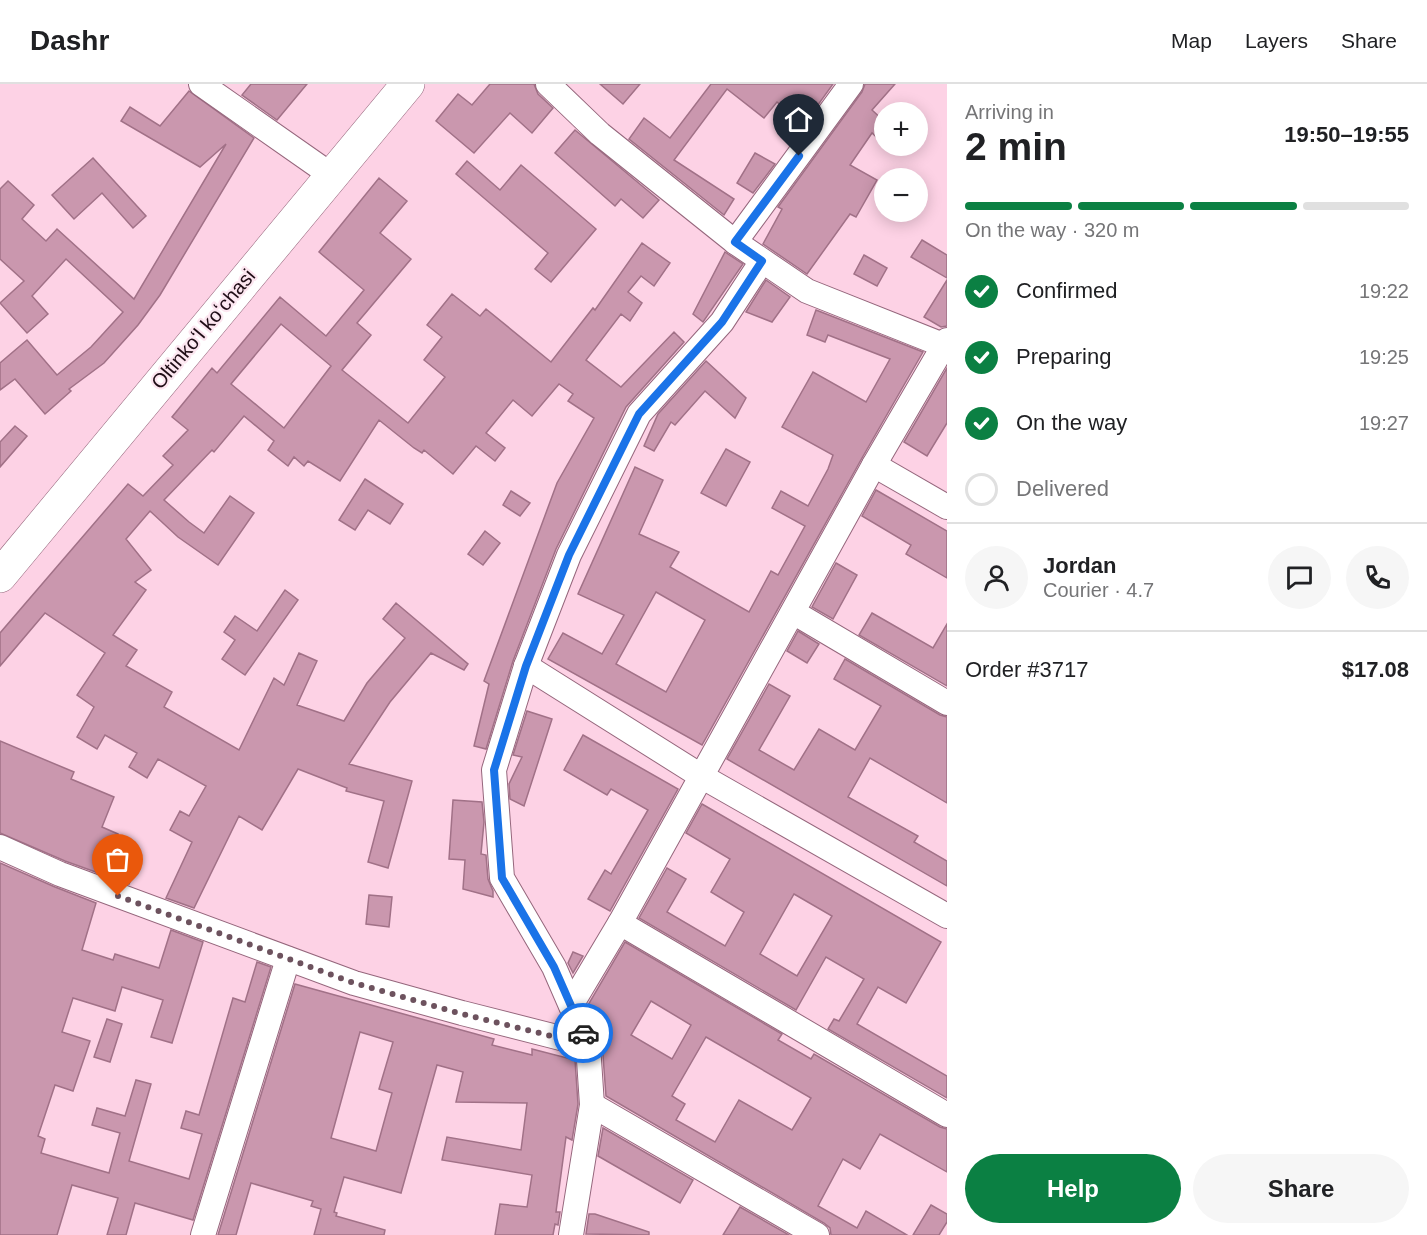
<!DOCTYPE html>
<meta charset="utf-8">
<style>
:root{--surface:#fff;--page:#f6f6f6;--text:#202124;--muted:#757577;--line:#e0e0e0;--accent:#0b8043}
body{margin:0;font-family:Arial,sans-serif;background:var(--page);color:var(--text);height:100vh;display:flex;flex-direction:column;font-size:22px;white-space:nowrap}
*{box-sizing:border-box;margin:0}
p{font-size:20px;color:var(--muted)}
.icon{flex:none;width:33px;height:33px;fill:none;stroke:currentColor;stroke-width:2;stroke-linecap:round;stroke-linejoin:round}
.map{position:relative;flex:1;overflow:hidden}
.details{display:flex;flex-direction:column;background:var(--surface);width:480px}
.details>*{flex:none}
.tools{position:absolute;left:874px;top:18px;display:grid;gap:12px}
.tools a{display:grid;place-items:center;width:54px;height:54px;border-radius:50%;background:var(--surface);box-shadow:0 3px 15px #0003;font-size:30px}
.pin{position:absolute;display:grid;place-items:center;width:51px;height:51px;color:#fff;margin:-62px -26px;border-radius:50% 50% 50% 0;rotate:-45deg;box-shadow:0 0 6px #0007}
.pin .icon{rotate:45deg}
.courier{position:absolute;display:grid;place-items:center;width:60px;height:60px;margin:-30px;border:4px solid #1a73e8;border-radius:50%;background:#fff;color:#222;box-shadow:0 2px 8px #0007}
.summary em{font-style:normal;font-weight:800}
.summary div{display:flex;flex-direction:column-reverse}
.summary{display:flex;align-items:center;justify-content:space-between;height:102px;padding:0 18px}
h1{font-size:39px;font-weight:800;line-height:45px}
.bar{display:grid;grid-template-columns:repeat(4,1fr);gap:9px 6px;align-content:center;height:72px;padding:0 18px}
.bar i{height:8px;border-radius:4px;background:var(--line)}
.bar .current{background:var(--accent)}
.bar p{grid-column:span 4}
.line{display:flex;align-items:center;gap:15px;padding:0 18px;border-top:2px solid var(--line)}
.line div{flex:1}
.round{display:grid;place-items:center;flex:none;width:63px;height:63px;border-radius:32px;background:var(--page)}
ol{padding:0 18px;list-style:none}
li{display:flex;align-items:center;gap:18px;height:66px}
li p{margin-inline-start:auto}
li .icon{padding:6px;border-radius:50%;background:var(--accent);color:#fff;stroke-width:4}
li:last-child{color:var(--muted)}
li i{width:33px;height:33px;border:3px solid var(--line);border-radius:50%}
.primary-button{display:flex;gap:12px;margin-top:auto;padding:12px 18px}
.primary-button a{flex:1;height:69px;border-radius:36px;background:var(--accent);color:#fff;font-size:24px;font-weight:800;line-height:69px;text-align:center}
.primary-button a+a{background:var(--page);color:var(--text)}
header{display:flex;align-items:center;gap:36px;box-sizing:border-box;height:84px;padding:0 30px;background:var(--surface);border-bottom:2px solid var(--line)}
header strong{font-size:28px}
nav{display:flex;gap:33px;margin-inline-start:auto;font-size:21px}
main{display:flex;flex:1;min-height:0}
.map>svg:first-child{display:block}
.building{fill:#ca97ae;stroke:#a17187;stroke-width:1.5;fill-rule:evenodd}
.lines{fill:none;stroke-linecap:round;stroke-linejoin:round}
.minor-casing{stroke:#95667c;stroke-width:26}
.secondary-casing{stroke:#95667c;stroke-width:34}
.minor{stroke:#fff;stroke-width:24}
.secondary{stroke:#fff;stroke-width:33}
.done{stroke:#6d525e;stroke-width:6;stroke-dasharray:0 10.8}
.route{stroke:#1a73e8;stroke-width:8}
.labels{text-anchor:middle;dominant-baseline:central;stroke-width:4.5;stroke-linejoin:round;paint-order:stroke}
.street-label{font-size:20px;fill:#1f0d16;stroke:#fce6f0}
</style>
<header>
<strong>Dashr</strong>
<nav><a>Map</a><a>Layers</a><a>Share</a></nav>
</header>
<main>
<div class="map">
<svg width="947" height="1151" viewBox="0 0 947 1151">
<rect width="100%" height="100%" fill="#fdd2e5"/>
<!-- building -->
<g class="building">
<path d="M 251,0 L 307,0 L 277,36 L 242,11 Z"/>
<path d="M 490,0 L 534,0 L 538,10 L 553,24 L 532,49 L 510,29 L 474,69 L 436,37 L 458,10 L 472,21 Z"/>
<path d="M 600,0 L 640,0 L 623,20 Z"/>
<path d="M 711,0 L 833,0 L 815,25 L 796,11 L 785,25 L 777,18 L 764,34 L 727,5 L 674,76 L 734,115 L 724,131 L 629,55 L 644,34 L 670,54 Z"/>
<path d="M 865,0 L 895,0 L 872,26 L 885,38 L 885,61 L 872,49 L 850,81 L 877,96 L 856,133 L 850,130 L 807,190 L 763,160 L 782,125 L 778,123 L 862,8 Z"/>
<path d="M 189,7 L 254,54 L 160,211 L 138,241 L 104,279 L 69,305 L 71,307 L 45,330 L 15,295 L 0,306 L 0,279 L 27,256 L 57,291 L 91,263 L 123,228 L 66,175 L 32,212 L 48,230 L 27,249 L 0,219 L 24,197 L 0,175 L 0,105 L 8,97 L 34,121 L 22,135 L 46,157 L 57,145 L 134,215 L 226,60 L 200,83 L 121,37 L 130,23 L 160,42 Z"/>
<path d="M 575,46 L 659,116 L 643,134 L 621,115 L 615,122 L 555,69 Z"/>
<path d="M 755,69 L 775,80 L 753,109 L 737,99 Z"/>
<path d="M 93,74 L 146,132 L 133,144 L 102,109 L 74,135 L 52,111 Z"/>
<path d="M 467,77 L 500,106 L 521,81 L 596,145 L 551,198 L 535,185 L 548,169 L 456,90 Z"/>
<path d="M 379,94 L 407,117 L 380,149 L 411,175 L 357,239 L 371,251 L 342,286 L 408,339 L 445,293 L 424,276 L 442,253 L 427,241 L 452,210 L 480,232 L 486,225 L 551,278 L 593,224 L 595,226 L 642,159 L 670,179 L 654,202 L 641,192 L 628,208 L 642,219 L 630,237 L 621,230 L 586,276 L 621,303 L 674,248 L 684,258 L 626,323 L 556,465 L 513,577 L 486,665 L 474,662 L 489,600 L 484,597 L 557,399 L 594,334 L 568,317 L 573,310 L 559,300 L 532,332 L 513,316 L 486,349 L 505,364 L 495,377 L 476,362 L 453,390 L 424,366 L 422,369 L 414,364 L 379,336 L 340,397 L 308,377 L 304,382 L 294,373 L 288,382 L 268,366 L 274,357 L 244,332 L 214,368 L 212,366 L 164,416 L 189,438 L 204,449 L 230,412 L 254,429 L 218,481 L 178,453 L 150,427 L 126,455 L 151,486 L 135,498 L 146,506 L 113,551 L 137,566 L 126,582 L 172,608 L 164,623 L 239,666 L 274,594 L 284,601 L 299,569 L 317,577 L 297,621 L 344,637 L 367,599 L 405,554 L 383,535 L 396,519 L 468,580 L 464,586 L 431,569 L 390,618 L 349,680 L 412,697 L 388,784 L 368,778 L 384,717 L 346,707 L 347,704 L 298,685 L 262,746 L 239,732 L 194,824 L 166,814 L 192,758 L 170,746 L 180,727 L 189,732 L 206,702 L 158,675 L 147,694 L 129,683 L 137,669 L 105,651 L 97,665 L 77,653 L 94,623 L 77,611 L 105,569 L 45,529 L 0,582 L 0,549 L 128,400 L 143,412 L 173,381 L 163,372 L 188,346 L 172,333 L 212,284 L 217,289 L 280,213 L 326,252 L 364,206 L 319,168 ZM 281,240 L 331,282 L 284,344 L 231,300 Z"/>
<path d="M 922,156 L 947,171 L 947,194 L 911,173 Z"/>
<path d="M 725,168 L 743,180 L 703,238 L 693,230 Z"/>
<path d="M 864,171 L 887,184 L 877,202 L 854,190 Z"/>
<path d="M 766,196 L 790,213 L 772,238 L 746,228 Z"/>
<path d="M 947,196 L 947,242 L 941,243 L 924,233 Z"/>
<path d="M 816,226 L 923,268 L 862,374 L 702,661 L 548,575 L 563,549 L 602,570 L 624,531 L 578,510 L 635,383 L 663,396 L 639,450 L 679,468 L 670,483 L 749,528 L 771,487 L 778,491 L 805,442 L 772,424 L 781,407 L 808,422 L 828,385 L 833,371 L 782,343 L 813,288 L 866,318 L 890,275 L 828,251 L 825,258 L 807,251 ZM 656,508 L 705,536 L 666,608 L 616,580 Z"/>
<path d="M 706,277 L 746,314 L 735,334 L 705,307 L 675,341 L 671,338 L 654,367 L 644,362 L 658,330 Z"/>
<path d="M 947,284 L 947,339 L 927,372 L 904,358 Z"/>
<path d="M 15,342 L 27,352 L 0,383 L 0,358 Z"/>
<path d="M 726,365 L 750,378 L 726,422 L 701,409 Z"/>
<path d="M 365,395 L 403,420 L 390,440 L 368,426 L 355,446 L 339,436 Z"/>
<path d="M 876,406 L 947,447 L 947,494 L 906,470 L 911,461 L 862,432 Z"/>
<path d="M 511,407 L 530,419 L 520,432 L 503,421 Z"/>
<path d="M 485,447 L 500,459 L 483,481 L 468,470 Z"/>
<path d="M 836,479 L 857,491 L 833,535 L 812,523 Z"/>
<path d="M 285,506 L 298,516 L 245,591 L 222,575 L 235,556 L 224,548 L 235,532 L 257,547 Z"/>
<path d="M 872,529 L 933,564 L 947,540 L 947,602 L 859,551 Z"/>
<path d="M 798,547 L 819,560 L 807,579 L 787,567 Z"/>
<path d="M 845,575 L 940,631 L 947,633 L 947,719 L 870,674 L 848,713 L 918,752 L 914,758 L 947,777 L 947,802 L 727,675 L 769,600 L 790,612 L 759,666 L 794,686 L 819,645 L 855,666 L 881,622 L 834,595 Z"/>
<path d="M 527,627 L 552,635 L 524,722 L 510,715 L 509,700 L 522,673 L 513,671 Z"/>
<path d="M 583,651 L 678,705 L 610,827 L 588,815 L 605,786 L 611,790 L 648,726 L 611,705 L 607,711 L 564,686 Z"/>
<path d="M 0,657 L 74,688 L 71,695 L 114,713 L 102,743 L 118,750 L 110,771 L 137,783 L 129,800 L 65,777 L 0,749 Z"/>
<path d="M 453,716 L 482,718 L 484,738 L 481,770 L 486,771 L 488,795 L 493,807 L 493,813 L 463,805 L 465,776 L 449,775 Z"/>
<path d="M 702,720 L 941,858 L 906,919 L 878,903 L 857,940 L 947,992 L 947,1014 L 828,945 L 834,935 L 839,937 L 864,895 L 826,873 L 796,926 L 639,834 L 667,784 L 686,795 L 667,828 L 725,862 L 744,828 L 711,808 L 730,775 L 686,749 ZM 794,810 L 832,832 L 797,892 L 760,870 Z"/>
<path d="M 0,779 L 55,803 L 96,819 L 82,866 L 113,876 L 115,870 L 159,884 L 171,846 L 203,858 L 172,959 L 151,953 L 163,916 L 122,903 L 115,927 L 73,914 L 62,948 L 90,957 L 73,1007 L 55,1001 L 38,1052 L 45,1055 L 41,1069 L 109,1089 L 120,1049 L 92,1041 L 97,1024 L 125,1032 L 136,996 L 151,1000 L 129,1077 L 189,1095 L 202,1050 L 181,1044 L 186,1027 L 199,1031 L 233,914 L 245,918 L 257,878 L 271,883 L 193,1136 L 135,1119 L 126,1151 L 107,1151 L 118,1114 L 72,1101 L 57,1151 L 0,1151 Z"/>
<path d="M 369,811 L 392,813 L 389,843 L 366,840 Z"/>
<path d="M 625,858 L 782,950 L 778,956 L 811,975 L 814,970 L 940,1043 L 947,1045 L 947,1088 L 880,1050 L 860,1085 L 843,1075 L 818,1122 L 857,1144 L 866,1127 L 907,1151 L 831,1151 L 830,1144 L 824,1139 L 606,1012 L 602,958 L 588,921 ZM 651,917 L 691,941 L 672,975 L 631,951 ZM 706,953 L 811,1014 L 792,1046 L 739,1016 L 715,1058 L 676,1036 L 685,1020 L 672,1012 Z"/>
<path d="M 573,868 L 583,872 L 573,889 L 568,879 Z"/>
<path d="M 295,900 L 494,955 L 492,961 L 532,971 L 532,965 L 575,976 L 578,1020 L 572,1056 L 566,1053 L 556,1128 L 560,1128 L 558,1141 L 555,1140 L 553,1151 L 495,1151 L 500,1120 L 527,1123 L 532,1091 L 442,1076 L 447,1053 L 521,1066 L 527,1019 L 456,1018 L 463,988 L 437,981 L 401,1109 L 344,1093 L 334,1128 L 337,1129 L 336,1132 L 385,1146 L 384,1151 L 314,1151 L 321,1125 L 311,1122 L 313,1117 L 251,1099 L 236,1151 L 218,1151 ZM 360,948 L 393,958 L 379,1005 L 392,1009 L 376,1067 L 331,1054 Z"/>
<path d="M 107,935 L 122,940 L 110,978 L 94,973 Z"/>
<path d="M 603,1044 L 693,1096 L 680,1119 L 598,1072 Z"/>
<path d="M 931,1121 L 947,1130 L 947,1138 L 939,1151 L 913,1151 Z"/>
<path d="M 740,1123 L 789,1151 L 723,1151 Z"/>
<path d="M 589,1130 L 595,1130 L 649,1148 L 649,1151 L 586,1150 Z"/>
</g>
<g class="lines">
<defs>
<g id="minor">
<path d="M 201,0 L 331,91"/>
<path d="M 548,0 L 600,50 L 735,158 L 807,207 L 943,261"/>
<path d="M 735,158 L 851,0"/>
<path d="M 874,381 L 947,423"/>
<path d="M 793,528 L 947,619"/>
<path d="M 526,582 L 701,692 L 947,832"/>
<path d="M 0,763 L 60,790 L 354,899 L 462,929 L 588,961"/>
<path d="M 620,839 L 947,1031"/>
<path d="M 571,921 L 620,839 L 874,381 L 947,256"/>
<path d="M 592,1021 L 817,1151"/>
<path d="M 203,1151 L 288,875"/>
<path d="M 571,1151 L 592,1021 L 588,961 L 554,883 L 502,794 L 494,686 L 526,582 L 569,471 L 639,330 L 722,238 L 762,177"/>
</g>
<path id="secondary" d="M 0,492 L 408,0"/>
</defs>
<!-- minor casing -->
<use href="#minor" class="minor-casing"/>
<!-- secondary casing -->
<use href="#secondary" class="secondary-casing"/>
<!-- minor -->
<use href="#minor" class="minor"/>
<!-- secondary -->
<use href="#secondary" class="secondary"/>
</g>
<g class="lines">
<!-- done -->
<path class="done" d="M 118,812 L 354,899 L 462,930 L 588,961 L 583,949"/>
<!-- route -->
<path class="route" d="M 583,949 L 554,883 L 502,794 L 494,686 L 526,582 L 569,471 L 629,350 L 639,330 L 722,238 L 762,177 L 735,158 L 799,72"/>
</g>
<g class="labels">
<!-- street labels -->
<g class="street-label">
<text transform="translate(203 245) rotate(-50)">Oltinkoʻl koʻchasi</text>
</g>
</g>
</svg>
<div class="tools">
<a>+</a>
<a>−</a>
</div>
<div class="pin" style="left:118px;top:812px;background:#ea580c"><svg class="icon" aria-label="bag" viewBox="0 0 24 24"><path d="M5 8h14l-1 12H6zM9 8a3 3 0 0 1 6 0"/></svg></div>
<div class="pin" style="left:799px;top:72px;background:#1f2937"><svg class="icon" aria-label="home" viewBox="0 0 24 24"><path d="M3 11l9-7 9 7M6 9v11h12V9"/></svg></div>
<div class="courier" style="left:583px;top:949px"><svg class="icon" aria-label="car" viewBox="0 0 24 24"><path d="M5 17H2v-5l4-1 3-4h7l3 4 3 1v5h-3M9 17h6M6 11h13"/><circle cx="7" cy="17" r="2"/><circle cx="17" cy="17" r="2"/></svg></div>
</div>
<section class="details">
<div class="summary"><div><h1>2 min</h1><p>Arriving in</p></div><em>19:50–19:55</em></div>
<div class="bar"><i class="current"></i><i class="current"></i><i class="current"></i><i></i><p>On the way · 320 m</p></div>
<ol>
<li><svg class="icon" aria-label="check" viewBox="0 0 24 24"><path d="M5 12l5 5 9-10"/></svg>Confirmed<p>19:22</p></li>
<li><svg class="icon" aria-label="check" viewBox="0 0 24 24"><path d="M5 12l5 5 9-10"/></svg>Preparing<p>19:25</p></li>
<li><svg class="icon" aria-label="check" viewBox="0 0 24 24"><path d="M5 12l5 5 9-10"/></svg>On the way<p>19:27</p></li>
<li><i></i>Delivered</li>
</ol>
<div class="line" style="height:108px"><a class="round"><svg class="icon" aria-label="person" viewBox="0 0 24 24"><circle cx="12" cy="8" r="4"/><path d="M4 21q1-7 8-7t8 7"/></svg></a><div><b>Jordan</b><p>Courier · 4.7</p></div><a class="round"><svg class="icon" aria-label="chat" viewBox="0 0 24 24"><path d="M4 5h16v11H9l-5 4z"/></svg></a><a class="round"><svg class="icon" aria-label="phone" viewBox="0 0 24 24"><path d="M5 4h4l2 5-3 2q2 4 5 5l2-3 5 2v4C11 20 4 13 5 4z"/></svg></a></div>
<div class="line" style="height:78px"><div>Order #3717</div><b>$17.08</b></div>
<div class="primary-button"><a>Help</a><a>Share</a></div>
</section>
</main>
